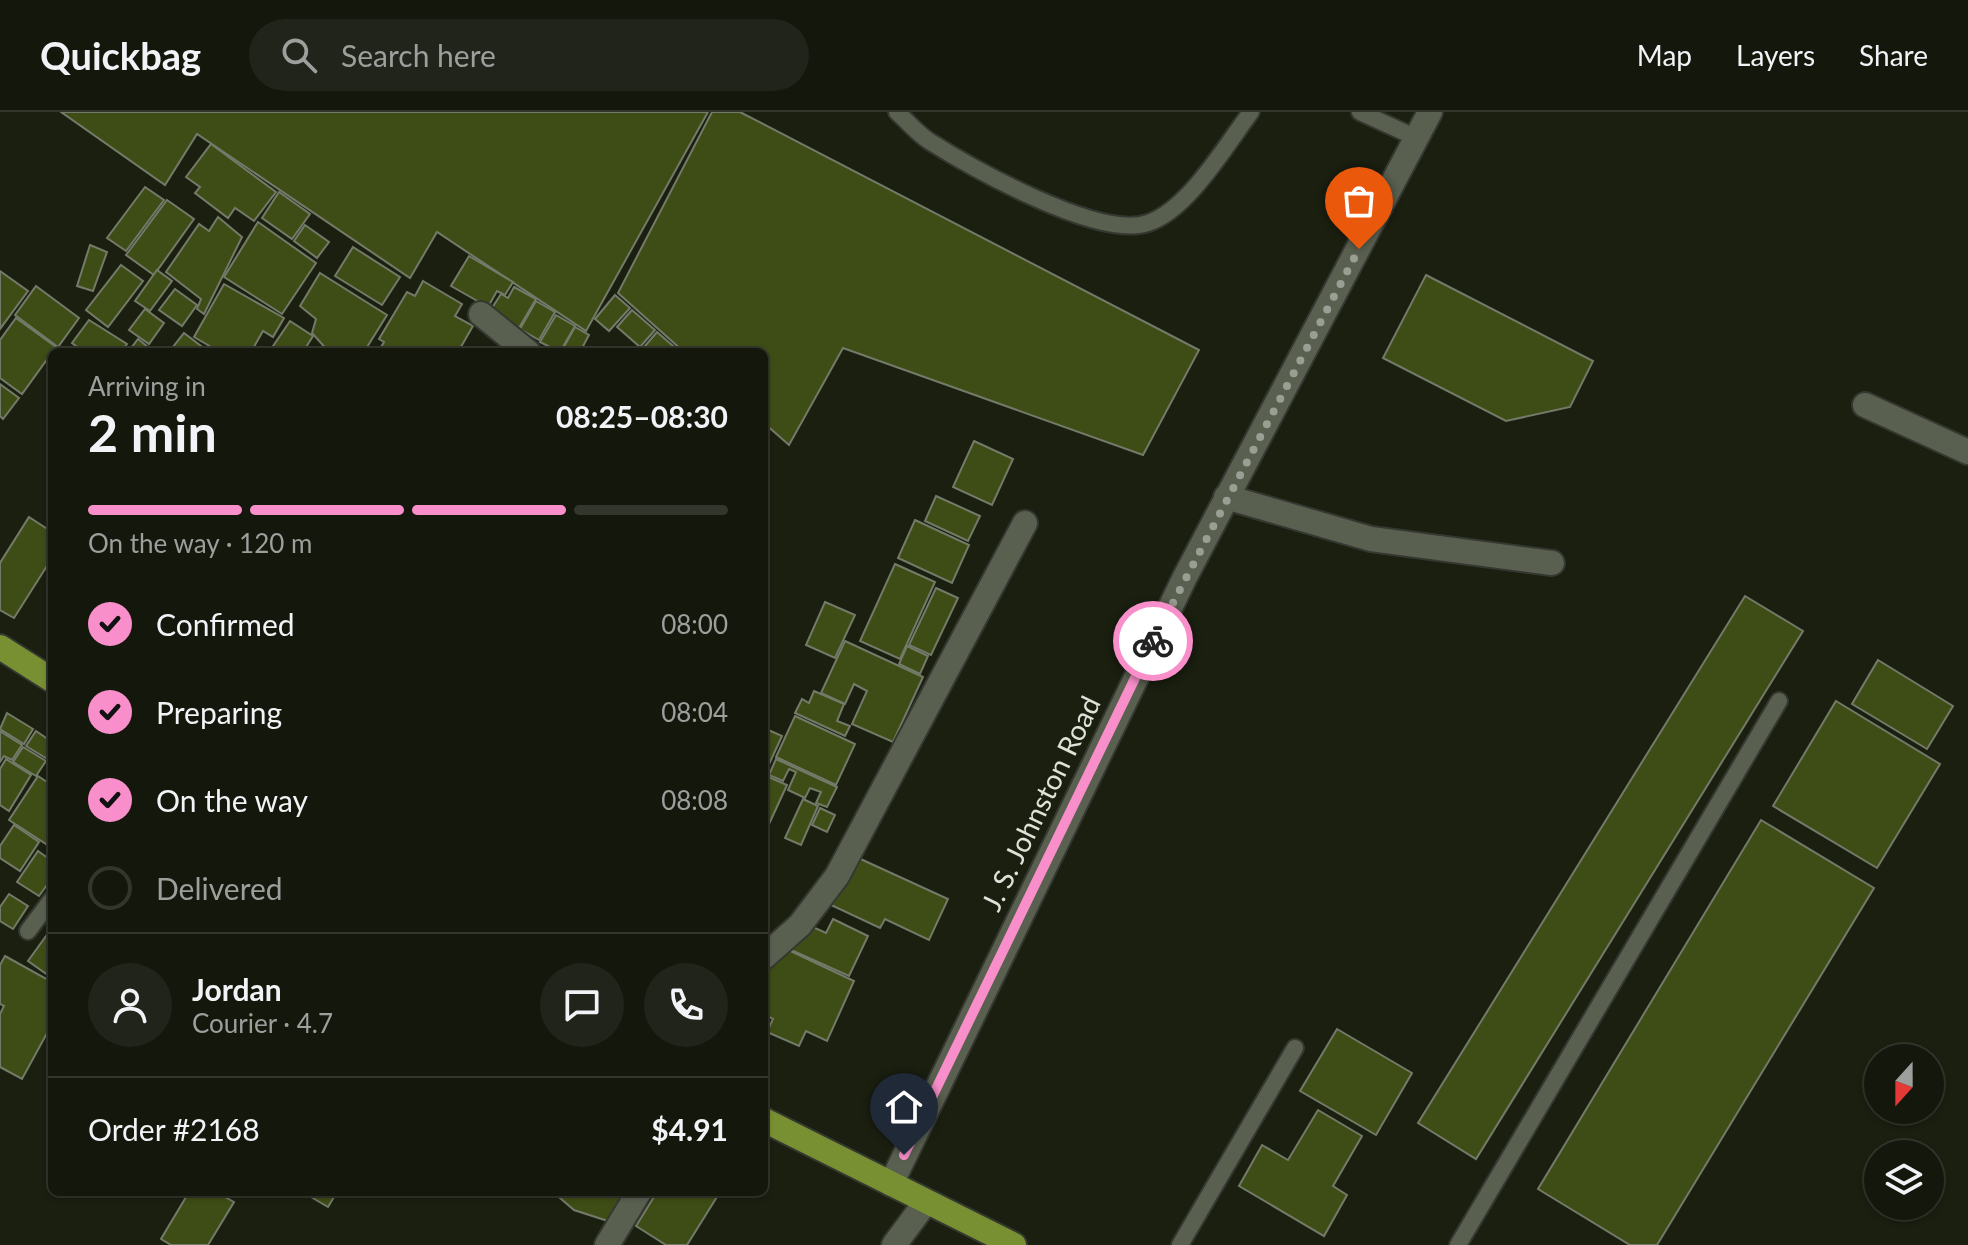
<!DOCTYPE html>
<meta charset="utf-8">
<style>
:root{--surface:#14170c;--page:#21241a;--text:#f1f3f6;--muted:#9d9f9d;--line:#33362d;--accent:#f98fca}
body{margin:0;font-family:Lato,sans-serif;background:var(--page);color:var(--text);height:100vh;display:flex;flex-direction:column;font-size:30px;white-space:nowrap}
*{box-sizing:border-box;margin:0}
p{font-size:26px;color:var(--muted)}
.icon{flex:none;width:44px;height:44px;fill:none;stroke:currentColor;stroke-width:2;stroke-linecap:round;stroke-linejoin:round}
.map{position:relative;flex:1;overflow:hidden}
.panel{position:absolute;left:48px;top:236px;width:720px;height:848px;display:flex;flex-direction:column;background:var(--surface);border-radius:12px;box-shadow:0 2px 6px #0004,0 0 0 2px var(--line)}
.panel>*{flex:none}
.needle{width:52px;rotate:201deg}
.fabs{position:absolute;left:1864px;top:932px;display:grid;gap:16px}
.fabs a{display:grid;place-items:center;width:80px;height:80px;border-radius:50%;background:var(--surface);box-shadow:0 2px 6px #0004,0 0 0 2px var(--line);font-size:40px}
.pin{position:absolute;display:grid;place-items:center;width:68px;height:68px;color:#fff;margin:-82px -34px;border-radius:50% 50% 50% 0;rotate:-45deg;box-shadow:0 0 8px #0007}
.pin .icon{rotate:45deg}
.courier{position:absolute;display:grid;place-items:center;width:80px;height:80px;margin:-40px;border:6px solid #f98fca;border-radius:50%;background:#fff;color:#222;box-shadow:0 2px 10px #0007}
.overview em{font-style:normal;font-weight:700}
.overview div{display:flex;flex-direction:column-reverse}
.overview{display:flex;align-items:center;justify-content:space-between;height:136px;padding:0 40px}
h1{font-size:52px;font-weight:700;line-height:60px}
.bar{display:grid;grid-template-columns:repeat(4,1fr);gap:12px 8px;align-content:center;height:96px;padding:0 40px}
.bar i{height:10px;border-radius:6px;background:var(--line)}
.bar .on{background:var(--accent)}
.bar p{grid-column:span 4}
.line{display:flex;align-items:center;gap:20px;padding:0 40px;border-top:2px solid var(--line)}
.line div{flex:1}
.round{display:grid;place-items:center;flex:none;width:84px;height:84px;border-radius:42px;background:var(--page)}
ol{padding:0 40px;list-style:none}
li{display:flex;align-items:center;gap:24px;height:88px}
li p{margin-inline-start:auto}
li .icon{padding:8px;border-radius:50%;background:var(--accent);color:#111;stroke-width:4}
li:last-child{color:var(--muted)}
li i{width:44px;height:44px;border:4px solid var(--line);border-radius:50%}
header{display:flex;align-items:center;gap:48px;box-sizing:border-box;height:112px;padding:0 40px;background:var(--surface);border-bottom:2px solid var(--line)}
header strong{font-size:38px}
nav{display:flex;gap:44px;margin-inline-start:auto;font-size:28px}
.search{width:560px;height:72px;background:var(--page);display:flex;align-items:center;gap:20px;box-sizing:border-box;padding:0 28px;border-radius:44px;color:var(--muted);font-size:30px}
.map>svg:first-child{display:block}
.building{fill:#3e4d16;stroke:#747a69;stroke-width:2}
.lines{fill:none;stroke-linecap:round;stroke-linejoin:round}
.lane-casing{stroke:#353831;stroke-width:20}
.street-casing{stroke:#353831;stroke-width:28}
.primary-casing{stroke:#353831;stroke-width:28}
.lane{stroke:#5a6050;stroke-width:16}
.street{stroke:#5a6050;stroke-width:24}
.primary{stroke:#789031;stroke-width:24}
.done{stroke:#9a9e93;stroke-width:8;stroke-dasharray:0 14.4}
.route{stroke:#f98fca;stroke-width:10}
.labels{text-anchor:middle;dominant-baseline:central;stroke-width:6;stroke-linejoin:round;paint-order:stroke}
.street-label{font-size:28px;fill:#dfe2d9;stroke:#1a1f10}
</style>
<header>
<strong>Quickbag</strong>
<div class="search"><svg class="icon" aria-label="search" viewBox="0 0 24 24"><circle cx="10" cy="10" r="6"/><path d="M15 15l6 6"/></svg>Search here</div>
<nav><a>Map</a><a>Layers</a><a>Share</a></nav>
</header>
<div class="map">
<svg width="1968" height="1133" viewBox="0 0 1968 1133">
<rect width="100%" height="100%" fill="#1a1f10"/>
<!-- building -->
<g class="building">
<path d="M 61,0 L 708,0 L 586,219 L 437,120 L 410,166 L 197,22 L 165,73 Z"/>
<path d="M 712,0 L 740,0 L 1199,238 L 1143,343 L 843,236 L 789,333 L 764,311 L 764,240 L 684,240 L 618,181 Z"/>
<path d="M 211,32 L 276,80 L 254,109 L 235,96 L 228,106 L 195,81 L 200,75 L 186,65 Z"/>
<path d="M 145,75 L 164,88 L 126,139 L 107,126 Z"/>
<path d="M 279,80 L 310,102 L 292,127 L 262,106 Z"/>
<path d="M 167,88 L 194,107 L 154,163 L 126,143 Z"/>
<path d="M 218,105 L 242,125 L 204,202 L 197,197 L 201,187 L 166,160 L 199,112 L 209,119 Z"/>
<path d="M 258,110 L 316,151 L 282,202 L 224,165 Z"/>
<path d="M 305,113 L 329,130 L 317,146 L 294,129 Z"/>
<path d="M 90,133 L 107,140 L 93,179 L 77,174 Z"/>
<path d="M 353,135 L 400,165 L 382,193 L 335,164 Z"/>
<path d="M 469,144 L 513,170 L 505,183 L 497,179 L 488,195 L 451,174 Z"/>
<path d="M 121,153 L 143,169 L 108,215 L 86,198 Z"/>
<path d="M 157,158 L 172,169 L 150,199 L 135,189 Z"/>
<path d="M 0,159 L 28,179 L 0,217 Z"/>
<path d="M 320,161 L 387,203 L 364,240 L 329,240 L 312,221 L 316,207 L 300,194 Z"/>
<path d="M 1426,163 L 1593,249 L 1570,295 L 1506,309 L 1383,246 Z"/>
<path d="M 423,169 L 462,192 L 455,204 L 473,214 L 458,240 L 378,240 L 384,230 L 379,227 L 407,180 L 415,184 Z"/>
<path d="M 224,172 L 284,206 L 273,225 L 263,219 L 251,240 L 220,240 L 194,225 Z"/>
<path d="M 36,174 L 79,206 L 58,235 L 15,203 Z"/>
<path d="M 514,175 L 536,187 L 519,216 L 490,199 L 501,182 L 508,186 Z"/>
<path d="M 175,177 L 197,193 L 182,214 L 159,198 Z"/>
<path d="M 615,183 L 630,196 L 609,219 L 595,207 Z"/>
<path d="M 536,189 L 555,200 L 539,228 L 520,217 Z"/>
<path d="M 145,197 L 164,211 L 149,232 L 129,218 Z"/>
<path d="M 632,198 L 655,218 L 640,235 L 617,215 Z"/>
<path d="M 556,203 L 575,214 L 560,240 L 540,230 Z"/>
<path d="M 16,206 L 56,235 L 22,282 L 0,266 L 0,228 Z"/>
<path d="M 89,208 L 127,232 L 121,240 L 84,240 L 72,231 Z"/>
<path d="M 290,209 L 313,224 L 303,240 L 269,240 Z"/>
<path d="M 575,215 L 589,223 L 580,240 L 561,240 Z"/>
<path d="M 657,220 L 680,240 L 651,240 L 645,234 Z"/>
<path d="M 184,221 L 209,240 L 169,240 Z"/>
<path d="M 138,227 L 154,240 L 128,240 Z"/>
<path d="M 0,272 L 19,286 L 3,307 L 0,304 Z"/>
<path d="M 974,329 L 1013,347 L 992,393 L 953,375 Z"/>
<path d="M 936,384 L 980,404 L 968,429 L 925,409 Z"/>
<path d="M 29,405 L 52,420 L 52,446 L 14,506 L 0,498 L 0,451 Z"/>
<path d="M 915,408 L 969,433 L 952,471 L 898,446 Z"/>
<path d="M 895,452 L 935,470 L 900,547 L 860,529 Z"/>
<path d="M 936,476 L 958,486 L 931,543 L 909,533 Z"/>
<path d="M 1745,484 L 1803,519 L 1476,1047 L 1418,1011 Z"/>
<path d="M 825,490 L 855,503 L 835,546 L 806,533 Z"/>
<path d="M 845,529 L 923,565 L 893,630 L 852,612 L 867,579 L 854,572 L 845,592 L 821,581 Z"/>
<path d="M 907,534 L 928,544 L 920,562 L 899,552 Z"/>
<path d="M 1878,548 L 1953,594 L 1927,637 L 1852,592 Z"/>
<path d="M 814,579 L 844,592 L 837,609 L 850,614 L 845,624 L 795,601 L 802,587 L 809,591 Z"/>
<path d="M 1836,589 L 1940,652 L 1877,756 L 1773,694 Z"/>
<path d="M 7,601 L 33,617 L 24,632 L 0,617 Z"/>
<path d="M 795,604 L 855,632 L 836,673 L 776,645 Z"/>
<path d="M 764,616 L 782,624 L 765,661 L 764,661 Z"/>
<path d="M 0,619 L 22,633 L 12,648 L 4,644 L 0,650 Z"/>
<path d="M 36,619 L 52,630 L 49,648 L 26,634 Z"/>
<path d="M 23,635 L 46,649 L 36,664 L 13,650 Z"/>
<path d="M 6,647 L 31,663 L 9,699 L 0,693 L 0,657 Z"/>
<path d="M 776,647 L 837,675 L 827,695 L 816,691 L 821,680 L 810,676 L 805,686 L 788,678 L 796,660 L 789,657 L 783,669 L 769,663 Z"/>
<path d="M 764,663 L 787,673 L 764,723 Z"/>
<path d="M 38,664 L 50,672 L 52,668 L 52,722 L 46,732 L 9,708 Z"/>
<path d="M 803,687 L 818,694 L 801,733 L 785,726 Z"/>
<path d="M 820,696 L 835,703 L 827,720 L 812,713 Z"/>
<path d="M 1761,708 L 1874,776 L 1657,1133 L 1630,1133 L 1538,1077 Z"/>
<path d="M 14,713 L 39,730 L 20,759 L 0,746 L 0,734 Z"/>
<path d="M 38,739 L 52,749 L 52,766 L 39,784 L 17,770 Z"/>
<path d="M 854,744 L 948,787 L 929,828 L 885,807 L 880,816 L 831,793 Z"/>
<path d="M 9,782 L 28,794 L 13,817 L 0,809 L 0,795 Z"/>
<path d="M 833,807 L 868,824 L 849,864 L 791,838 L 804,811 L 826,821 Z"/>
<path d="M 46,824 L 52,828 L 52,866 L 28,849 Z"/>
<path d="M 780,834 L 854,869 L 827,929 L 806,919 L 799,934 L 767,920 L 773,907 L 764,902 L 768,882 L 764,880 L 764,868 Z"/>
<path d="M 5,844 L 52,870 L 52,912 L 22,967 L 0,955 L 0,902 L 4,894 L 0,892 L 0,853 Z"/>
<path d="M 1337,917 L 1412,961 L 1376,1023 L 1300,979 Z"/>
<path d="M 1318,998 L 1362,1024 L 1333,1074 L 1347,1083 L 1324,1124 L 1239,1074 L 1262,1033 L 1288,1048 Z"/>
<path d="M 189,1080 L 216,1080 L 234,1090 L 208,1133 L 171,1133 L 161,1127 Z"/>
<path d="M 314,1080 L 337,1080 L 328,1095 L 311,1085 Z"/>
<path d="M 553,1080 L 633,1080 L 614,1111 L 574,1098 Z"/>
<path d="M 657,1080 L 720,1080 L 687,1133 L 666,1133 L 636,1114 Z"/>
</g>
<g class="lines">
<defs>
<g id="lane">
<path d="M 897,0 C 907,9 917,21 929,29 C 972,56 1099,128 1148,111 C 1188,98 1226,33 1251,0"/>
<path d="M 1360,0 L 1419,27"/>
<path d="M 28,819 L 52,787"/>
<path d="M 1180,1133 L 1295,936"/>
<path d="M 1458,1133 L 1779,589"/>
</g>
<g id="street">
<path d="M 481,202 L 528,240"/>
<path d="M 1865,293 L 1968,340"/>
<path d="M 1226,385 L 1371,427 L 1552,451"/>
<path d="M 764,845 L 800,813 L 837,764 L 1025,411"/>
<path d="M 891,1072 L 1185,465 L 1430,0"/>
<path d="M 607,1133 L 639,1080"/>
<path d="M 894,1133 L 926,1090"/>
</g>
<g id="primary">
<path d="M 0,535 L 52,568"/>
<path d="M 764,1008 L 1014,1133"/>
</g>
</defs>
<!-- lane casing -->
<use href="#lane" class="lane-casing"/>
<!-- street casing -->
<use href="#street" class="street-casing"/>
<!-- primary casing -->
<use href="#primary" class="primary-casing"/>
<!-- lane -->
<use href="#lane" class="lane"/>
<!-- street -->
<use href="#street" class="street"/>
<!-- primary -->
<use href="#primary" class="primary"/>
</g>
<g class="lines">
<!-- done -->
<path class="done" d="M 1153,529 L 1359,137"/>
<!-- route -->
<path class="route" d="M 904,1043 L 1153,529"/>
</g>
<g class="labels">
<!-- street labels -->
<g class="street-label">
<text transform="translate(1040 691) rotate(-64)">J. S. Johnston Road</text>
</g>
</g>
</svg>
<div class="fabs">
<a><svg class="needle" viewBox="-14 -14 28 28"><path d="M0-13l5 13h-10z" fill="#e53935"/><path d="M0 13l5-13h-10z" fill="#9d9f9d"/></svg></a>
<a><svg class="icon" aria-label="layers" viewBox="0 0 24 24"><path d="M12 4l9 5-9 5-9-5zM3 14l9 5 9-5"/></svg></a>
</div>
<div class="pin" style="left:1359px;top:137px;background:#ea580c"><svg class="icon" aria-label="bag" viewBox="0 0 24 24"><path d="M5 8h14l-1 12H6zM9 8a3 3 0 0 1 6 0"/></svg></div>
<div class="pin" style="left:904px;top:1043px;background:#1f2937"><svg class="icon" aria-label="home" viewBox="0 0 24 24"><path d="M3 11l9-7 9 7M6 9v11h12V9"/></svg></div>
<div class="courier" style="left:1153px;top:529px"><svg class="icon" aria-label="bike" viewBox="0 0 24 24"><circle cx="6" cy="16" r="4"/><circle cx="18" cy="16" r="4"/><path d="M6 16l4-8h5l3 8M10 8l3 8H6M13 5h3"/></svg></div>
<section class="panel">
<div class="overview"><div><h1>2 min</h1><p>Arriving in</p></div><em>08:25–08:30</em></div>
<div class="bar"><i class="on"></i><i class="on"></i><i class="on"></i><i></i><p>On the way · 120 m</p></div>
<ol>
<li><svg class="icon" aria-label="check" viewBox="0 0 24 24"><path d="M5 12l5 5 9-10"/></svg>Confirmed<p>08:00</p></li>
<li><svg class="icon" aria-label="check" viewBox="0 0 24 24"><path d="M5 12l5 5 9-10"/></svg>Preparing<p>08:04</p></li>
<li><svg class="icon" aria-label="check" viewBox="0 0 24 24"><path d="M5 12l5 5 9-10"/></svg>On the way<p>08:08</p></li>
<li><i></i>Delivered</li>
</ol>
<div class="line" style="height:144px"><a class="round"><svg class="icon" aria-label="person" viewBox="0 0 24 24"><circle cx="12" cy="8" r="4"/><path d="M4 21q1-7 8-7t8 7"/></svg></a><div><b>Jordan</b><p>Courier · 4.7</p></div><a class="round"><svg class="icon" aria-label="chat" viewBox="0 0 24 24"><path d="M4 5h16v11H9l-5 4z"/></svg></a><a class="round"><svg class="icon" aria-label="phone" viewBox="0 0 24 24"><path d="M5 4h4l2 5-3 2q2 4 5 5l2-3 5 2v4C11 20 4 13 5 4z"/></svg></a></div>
<div class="line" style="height:104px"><div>Order #2168</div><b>$4.91</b></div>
</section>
</div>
